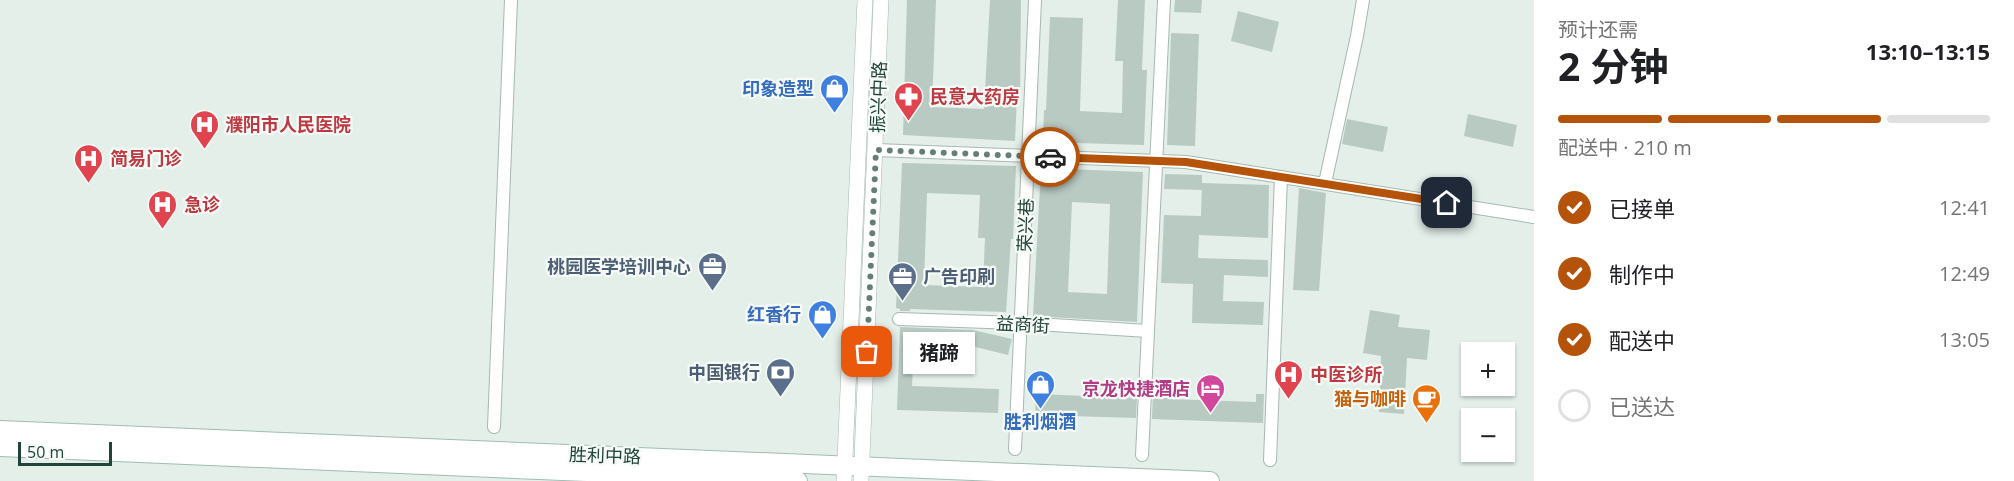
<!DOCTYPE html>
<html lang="zh">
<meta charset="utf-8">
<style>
:root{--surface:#fff;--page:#f6f6f6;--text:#202124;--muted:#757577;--line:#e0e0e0;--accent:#b45309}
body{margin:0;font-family:"Open Sans","Noto Sans SC",sans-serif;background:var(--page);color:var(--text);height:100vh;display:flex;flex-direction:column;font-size:22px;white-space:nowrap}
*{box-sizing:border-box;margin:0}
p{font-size:20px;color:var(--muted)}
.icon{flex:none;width:33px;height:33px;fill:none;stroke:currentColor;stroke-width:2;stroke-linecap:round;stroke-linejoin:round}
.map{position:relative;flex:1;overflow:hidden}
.details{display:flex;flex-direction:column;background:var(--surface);width:480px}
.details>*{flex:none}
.tools{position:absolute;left:1461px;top:342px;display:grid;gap:12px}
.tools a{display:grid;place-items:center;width:54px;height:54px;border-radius:0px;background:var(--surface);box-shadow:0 2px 4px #0004;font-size:30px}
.scale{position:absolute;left:18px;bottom:15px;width:94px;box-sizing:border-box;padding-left:6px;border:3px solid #214339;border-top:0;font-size:16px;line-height:21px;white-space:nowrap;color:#214339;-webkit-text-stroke:4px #f6fbf8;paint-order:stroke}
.pin{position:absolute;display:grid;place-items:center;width:51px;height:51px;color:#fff;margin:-26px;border-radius:12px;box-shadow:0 3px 9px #0006}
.courier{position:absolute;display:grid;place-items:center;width:60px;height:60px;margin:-30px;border:4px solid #b45309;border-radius:50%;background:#fff;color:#222;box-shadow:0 2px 8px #0007}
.bubble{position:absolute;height:42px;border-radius:0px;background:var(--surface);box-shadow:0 2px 4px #0004;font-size:20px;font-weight:700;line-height:42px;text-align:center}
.head em{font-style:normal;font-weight:700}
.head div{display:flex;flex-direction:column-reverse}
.head{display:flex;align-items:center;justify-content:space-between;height:102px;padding:0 24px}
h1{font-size:39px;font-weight:700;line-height:45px}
.bar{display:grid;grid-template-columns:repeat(4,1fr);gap:9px 6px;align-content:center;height:72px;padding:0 24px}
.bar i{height:8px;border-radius:4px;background:var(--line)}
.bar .on{background:var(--accent)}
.bar p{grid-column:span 4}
ol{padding:0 24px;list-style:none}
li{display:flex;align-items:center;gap:18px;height:66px}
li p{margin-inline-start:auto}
li .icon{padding:6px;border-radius:50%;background:var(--accent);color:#fff;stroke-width:4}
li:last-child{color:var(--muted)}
li i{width:33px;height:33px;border:3px solid var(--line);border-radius:50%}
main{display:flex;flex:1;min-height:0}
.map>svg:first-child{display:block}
.building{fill:#b9cac3;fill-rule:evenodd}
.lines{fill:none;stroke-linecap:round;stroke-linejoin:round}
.minor-casing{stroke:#a6b8b1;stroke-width:14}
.tertiary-casing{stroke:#a6b8b1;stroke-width:16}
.secondary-casing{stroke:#a1bcb2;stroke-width:20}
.minor{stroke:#fff;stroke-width:12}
.tertiary{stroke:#fff;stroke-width:15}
.secondary{stroke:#fff;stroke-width:18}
.done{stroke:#657f77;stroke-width:6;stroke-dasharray:0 10.8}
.route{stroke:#b45309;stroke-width:8}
.labels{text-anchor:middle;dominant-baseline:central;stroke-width:4.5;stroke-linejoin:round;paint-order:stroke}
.shop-label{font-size:18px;font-weight:bold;fill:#366cbe;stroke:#f6fbf8;text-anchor:end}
.health-label{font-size:18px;font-weight:bold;fill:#be3a42;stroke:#f6fbf8;text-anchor:start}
.street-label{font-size:18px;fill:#214339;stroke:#f6fbf8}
.service-label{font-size:18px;font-weight:bold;fill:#4e5e75;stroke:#f6fbf8;text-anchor:end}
.hotel-label{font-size:18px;font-weight:bold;fill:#b23c85;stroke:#f6fbf8;text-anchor:end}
.food-label{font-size:18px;font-weight:bold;fill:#c56008;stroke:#f6fbf8;text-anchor:end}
</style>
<main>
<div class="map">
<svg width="1534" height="481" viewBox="0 0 1534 481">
<rect width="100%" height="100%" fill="#e4efea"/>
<!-- building -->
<g class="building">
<path d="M 907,0 L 936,0 L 932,107 L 984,109 L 990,0 L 1021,0 L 1020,96 L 1017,96 L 1015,141 L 903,135 Z"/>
<path d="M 1118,0 L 1145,0 L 1142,70 L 1147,70 L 1144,145 L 1043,142 L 1044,110 L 1046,110 L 1050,17 L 1083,18 L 1080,111 L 1122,113 L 1123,61 L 1115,61 Z"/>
<path d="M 1175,0 L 1202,0 L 1201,13 L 1174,12 Z"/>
<path d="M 1238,11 L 1279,22 L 1272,52 L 1231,41 Z"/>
<path d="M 1171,33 L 1199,34 L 1195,146 L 1167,145 Z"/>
<path d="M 1468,114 L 1517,125 L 1513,147 L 1464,136 Z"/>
<path d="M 1347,119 L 1388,127 L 1383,152 L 1342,144 Z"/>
<path d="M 902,163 L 1016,166 L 1013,239 L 1011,239 L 1006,312 L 910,309 L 910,311 L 900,311 L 900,309 L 896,308 ZM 927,193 L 980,195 L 978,238 L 985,238 L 983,287 L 924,285 Z"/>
<path d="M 1041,168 L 1143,172 L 1137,322 L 1033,316 ZM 1072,202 L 1110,204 L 1107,294 L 1068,292 Z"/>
<path d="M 1165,174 L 1202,175 L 1202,190 L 1164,189 Z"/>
<path d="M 1202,183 L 1269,185 L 1268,238 L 1199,235 L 1198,258 L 1268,260 L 1268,277 L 1224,275 L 1223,301 L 1264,302 L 1263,325 L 1192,323 L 1193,284 L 1161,283 L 1164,215 L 1201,216 Z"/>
<path d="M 1299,188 L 1326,193 L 1319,291 L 1293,290 Z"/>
<path d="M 1370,310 L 1400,315 L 1398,327 L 1430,330 L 1427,360 L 1407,358 L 1404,414 L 1379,412 L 1381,356 L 1363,353 Z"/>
<path d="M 900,327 L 973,330 L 1012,339 L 1008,355 L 951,341 L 950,349 L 914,348 L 912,386 L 999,389 L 998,413 L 897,410 Z"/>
<path d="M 1153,390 L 1170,391 L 1170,399 L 1256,402 L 1256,394 L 1264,394 L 1263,423 L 1152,419 Z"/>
<path d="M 1036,394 L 1137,398 L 1136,418 L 1035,415 Z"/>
</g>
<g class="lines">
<defs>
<g id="minor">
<path d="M 876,150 L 1186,162 L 1534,217"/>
<path d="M 1325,183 L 1357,36 L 1363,0"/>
<path d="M 899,319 L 1021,323 L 1148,331"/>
<path d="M 494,427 L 511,0"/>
<path d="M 1015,449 L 1035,0"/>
<path d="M 1142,455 L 1164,0"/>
<path d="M 1270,460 L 1281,177"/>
</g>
<g id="tertiary">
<path d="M 844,481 L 865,0"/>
<path d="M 861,481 L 881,0"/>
</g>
<g id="secondary">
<path d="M 0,430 L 1210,481"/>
<path d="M 0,447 L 798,481"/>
</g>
</defs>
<!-- minor casing -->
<use href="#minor" class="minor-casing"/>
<!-- tertiary casing -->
<use href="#tertiary" class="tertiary-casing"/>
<!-- secondary casing -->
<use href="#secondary" class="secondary-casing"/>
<!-- minor -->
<use href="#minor" class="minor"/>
<!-- tertiary -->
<use href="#tertiary" class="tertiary"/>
<!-- secondary -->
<use href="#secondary" class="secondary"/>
</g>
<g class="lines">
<!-- done -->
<path class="done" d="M 867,352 L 876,150 L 1050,157"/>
<!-- route -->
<path class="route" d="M 1050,157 L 1186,162 L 1447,203"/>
</g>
<!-- icons -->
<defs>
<symbol id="shop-pin" viewBox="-11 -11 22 30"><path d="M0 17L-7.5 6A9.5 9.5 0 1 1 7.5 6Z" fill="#3f7fe0" stroke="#f6fbf8"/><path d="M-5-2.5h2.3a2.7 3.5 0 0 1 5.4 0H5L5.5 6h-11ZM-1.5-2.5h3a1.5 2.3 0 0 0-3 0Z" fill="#fff"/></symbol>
<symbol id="pharmacy-pin" viewBox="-11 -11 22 30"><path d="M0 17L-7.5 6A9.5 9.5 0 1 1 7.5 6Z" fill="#e0444e" stroke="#f6fbf8"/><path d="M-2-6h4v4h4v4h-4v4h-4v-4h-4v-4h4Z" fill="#fff"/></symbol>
<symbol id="hospital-pin" viewBox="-11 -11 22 30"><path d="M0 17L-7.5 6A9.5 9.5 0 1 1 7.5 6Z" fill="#e0444e" stroke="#f6fbf8"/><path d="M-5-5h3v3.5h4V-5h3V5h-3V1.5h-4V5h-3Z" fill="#fff"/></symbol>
<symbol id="office-pin" viewBox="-11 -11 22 30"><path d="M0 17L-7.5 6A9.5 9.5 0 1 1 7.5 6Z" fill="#5c6f8a" stroke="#f6fbf8"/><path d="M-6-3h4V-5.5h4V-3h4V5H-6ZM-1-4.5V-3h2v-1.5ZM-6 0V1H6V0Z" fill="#fff"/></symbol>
<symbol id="bank-pin" viewBox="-11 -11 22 30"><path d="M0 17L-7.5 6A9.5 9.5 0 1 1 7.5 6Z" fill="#5c6f8a" stroke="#f6fbf8"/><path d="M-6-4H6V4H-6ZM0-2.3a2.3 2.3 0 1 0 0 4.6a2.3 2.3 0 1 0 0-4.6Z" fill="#fff"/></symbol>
<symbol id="hotel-pin" viewBox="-11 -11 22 30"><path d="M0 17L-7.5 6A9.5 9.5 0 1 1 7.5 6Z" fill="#d1479c" stroke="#f6fbf8"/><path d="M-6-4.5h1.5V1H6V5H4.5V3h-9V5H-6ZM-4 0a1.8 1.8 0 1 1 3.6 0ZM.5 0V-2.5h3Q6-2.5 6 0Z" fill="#fff"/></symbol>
<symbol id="cafe-pin" viewBox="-11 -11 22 30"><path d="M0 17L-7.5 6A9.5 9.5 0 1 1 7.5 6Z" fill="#e8710a" stroke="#f6fbf8"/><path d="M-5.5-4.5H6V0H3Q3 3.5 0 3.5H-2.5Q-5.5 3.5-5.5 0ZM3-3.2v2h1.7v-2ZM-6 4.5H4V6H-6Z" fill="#fff"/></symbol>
</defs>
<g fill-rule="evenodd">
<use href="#shop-pin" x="818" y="72" width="33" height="45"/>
<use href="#pharmacy-pin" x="892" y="80" width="33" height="45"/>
<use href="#hospital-pin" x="188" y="108" width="33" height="45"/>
<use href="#hospital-pin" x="72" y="142" width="33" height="45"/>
<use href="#hospital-pin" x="146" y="188" width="33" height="45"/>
<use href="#office-pin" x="696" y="250" width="33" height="45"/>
<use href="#office-pin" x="886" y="260" width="33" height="45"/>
<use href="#shop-pin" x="806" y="298" width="33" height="45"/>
<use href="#bank-pin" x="764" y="356" width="33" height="45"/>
<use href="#hospital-pin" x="1272" y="358" width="33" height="45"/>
<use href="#shop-pin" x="1024" y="368" width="33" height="45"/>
<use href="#hotel-pin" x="1194" y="372" width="33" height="45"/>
<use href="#cafe-pin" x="1410" y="382" width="33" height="45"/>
</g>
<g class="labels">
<!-- shop labels -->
<g class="shop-label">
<text x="814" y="88">印象造型</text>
<text x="801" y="314">红香行</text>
<text x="1040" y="421" text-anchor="middle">胜利烟酒</text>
</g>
<!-- health labels -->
<g class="health-label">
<text x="930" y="96">民意大药房</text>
<text x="225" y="124">濮阳市人民医院</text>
<text x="110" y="158">简易门诊</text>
<text x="184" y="204">急诊</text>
<text x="1310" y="374">中医诊所</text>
</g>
<!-- street labels -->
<g class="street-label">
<text transform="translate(878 97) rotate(-88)">振兴中路</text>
<text transform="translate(1025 225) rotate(-88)">荣兴巷</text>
<text transform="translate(1023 324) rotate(3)">益商街</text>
<text transform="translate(605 455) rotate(2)">胜利中路</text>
</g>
<!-- service labels -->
<g class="service-label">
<text x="691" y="266">桃园医学培训中心</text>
<text x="923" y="276" text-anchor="start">广告印刷</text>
<text x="760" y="372">中国银行</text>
</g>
<!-- hotel labels -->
<g class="hotel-label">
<text x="1190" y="388">京龙快捷酒店</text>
</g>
<!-- food labels -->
<g class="food-label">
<text x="1406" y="398">猫与咖啡</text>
</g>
</g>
</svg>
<div class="tools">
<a>+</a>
<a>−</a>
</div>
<div class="scale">50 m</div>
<div class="pin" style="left:867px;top:352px;background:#ea580c"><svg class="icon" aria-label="bag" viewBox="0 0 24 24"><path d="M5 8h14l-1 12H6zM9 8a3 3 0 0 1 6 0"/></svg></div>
<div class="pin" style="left:1447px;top:203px;background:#1f2937"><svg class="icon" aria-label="home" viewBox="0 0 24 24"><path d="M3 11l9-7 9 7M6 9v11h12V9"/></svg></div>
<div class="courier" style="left:1050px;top:157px"><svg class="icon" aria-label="car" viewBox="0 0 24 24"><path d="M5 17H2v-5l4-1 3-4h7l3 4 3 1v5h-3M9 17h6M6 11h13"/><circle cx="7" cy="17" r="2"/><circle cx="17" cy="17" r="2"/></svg></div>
<div class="bubble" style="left:903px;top:332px;width:72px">猪蹄</div>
</div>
<section class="details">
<div class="head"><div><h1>2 分钟</h1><p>预计还需</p></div><em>13:10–13:15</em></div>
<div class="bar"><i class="on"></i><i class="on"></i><i class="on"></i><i></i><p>配送中 · 210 m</p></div>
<ol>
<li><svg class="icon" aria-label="check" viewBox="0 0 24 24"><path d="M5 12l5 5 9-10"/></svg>已接单<p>12:41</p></li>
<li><svg class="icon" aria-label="check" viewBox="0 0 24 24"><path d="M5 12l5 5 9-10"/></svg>制作中<p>12:49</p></li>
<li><svg class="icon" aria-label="check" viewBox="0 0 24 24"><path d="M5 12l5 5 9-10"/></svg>配送中<p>13:05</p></li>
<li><i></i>已送达</li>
</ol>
</section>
</main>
